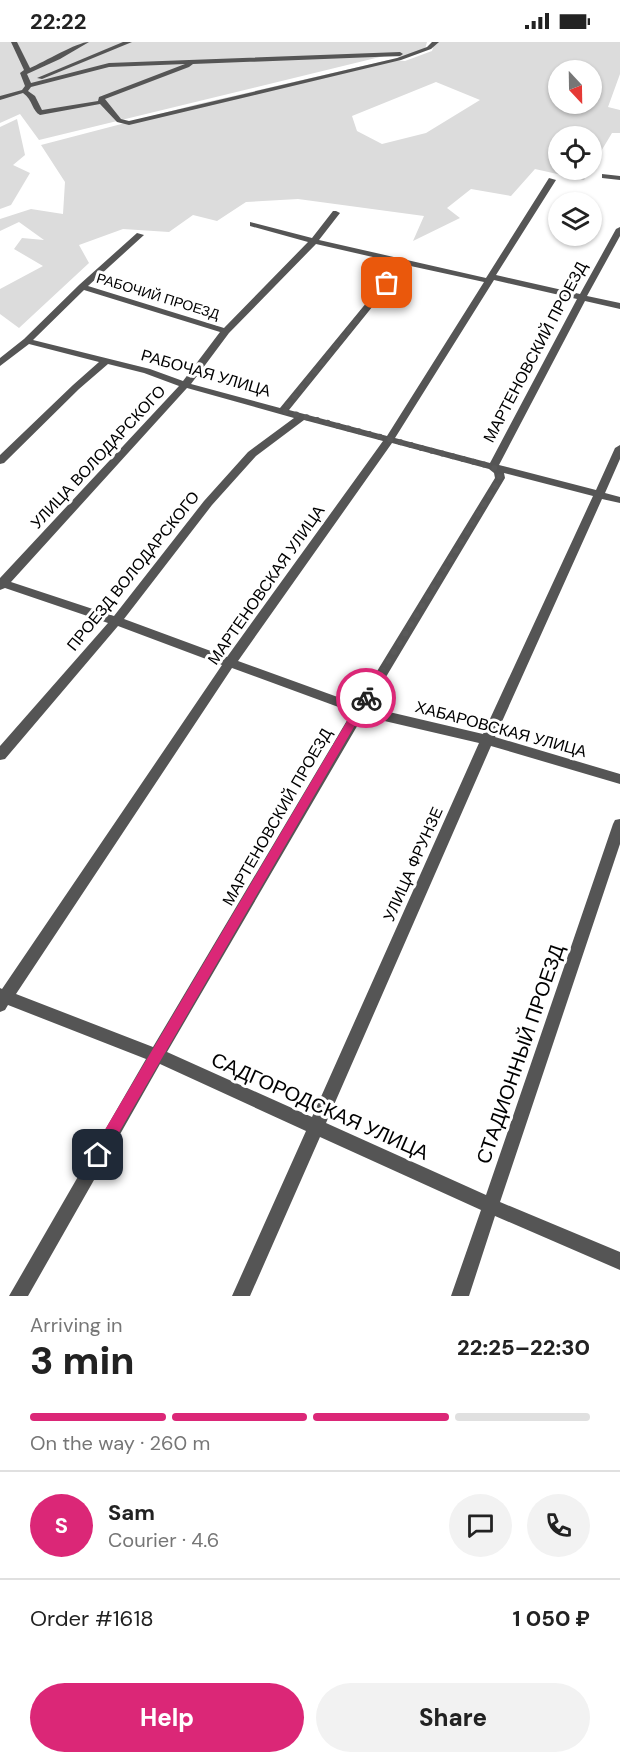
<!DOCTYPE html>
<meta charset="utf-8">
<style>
:root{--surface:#fff;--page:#f2f2f2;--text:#222;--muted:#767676;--line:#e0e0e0;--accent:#db2777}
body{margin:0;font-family:"DM Sans",sans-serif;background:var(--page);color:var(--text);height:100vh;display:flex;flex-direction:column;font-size:22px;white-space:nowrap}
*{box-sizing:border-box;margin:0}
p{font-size:20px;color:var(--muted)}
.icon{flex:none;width:33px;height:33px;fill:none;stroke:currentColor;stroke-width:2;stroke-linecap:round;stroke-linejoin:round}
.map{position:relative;height:1254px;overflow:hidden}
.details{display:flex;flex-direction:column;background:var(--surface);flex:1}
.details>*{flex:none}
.needle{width:39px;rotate:158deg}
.fabs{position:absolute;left:548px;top:18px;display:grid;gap:12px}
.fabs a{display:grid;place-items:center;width:54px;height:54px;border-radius:50%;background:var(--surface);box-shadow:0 2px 4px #0004;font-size:30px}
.pin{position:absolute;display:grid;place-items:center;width:51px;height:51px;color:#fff;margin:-26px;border-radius:12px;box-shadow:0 3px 9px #0006}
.courier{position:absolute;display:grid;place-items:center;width:60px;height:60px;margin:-30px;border:4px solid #db2777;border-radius:50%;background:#fff;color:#222;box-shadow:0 2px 8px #0007}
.head em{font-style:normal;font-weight:800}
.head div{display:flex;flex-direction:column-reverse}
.head{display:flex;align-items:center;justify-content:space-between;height:102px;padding:0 30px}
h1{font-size:39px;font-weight:800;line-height:45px}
.bar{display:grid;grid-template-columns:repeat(4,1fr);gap:9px 6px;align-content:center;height:72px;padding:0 30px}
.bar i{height:8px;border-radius:4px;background:var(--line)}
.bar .current{background:var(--accent)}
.bar p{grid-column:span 4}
.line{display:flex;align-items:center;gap:15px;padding:0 30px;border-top:2px solid var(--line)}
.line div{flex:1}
.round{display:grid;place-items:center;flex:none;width:63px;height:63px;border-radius:32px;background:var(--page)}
.action{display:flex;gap:12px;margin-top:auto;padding:12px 30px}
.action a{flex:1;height:69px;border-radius:36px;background:var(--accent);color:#fff;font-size:24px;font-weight:800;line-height:69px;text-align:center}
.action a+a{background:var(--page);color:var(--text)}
.status{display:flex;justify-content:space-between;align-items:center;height:42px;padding:0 30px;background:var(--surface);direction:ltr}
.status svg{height:16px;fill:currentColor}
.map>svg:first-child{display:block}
.green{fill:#dcdcdc;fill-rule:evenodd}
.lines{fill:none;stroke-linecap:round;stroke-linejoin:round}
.minor{fill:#555;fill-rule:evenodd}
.route{fill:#db2777}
.done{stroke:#595959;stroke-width:6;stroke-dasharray:0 10.8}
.labels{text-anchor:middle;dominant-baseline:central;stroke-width:6;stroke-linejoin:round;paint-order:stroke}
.far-street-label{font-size:14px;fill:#000;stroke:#fff}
.street-label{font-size:16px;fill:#000;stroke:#fff}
.near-street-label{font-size:20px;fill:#000;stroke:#fff}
</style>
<div class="status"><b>22:22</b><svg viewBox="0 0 49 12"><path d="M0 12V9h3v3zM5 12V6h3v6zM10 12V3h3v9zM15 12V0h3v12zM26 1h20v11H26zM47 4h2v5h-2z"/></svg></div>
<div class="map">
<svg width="620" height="1254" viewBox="0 0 620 1254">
<rect width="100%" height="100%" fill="#fff"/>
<!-- green -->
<g class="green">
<path d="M 0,0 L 427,0 L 425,7 L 404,15 L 384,14 L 39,98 L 20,72 L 0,81 Z"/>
<path d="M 435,0 L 620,0 L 620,32 L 608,65 L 620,68 L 620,91 L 612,91 L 591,126 L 591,94 L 558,94 L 558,128 L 590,128 L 584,138 L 535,127 L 511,154 L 471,147 L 447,166 L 460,176 L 413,199 L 424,174 L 298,157 L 246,160 L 217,179 L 193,173 L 169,190 L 123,187 L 79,203 L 89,221 L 19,286 L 0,272 L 0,247 L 43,224 L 14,207 L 22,196 L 44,198 L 19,180 L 0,189 L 0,177 L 31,167 L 63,172 L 65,140 L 41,103 L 198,62 L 389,18 L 405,19 L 432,9 ZM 558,28 L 591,28 L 591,62 L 558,62 ZM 436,40 L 480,58 L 426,91 L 382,102 L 357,89 L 352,74 Z"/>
<path d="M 17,77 L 25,113 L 13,123 L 30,131 L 11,163 L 0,167 L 0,85 Z"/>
</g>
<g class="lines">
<!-- minor -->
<g class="minor">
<path d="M 11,0 L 17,0 L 30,26 C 44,20 77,0 89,0 L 60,17 L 27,32 L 31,41 L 109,21 L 400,10 L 403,12 L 400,14 L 193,22 L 189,25 L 105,57 L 121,77 L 129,79 L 397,16 L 427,5 L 432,0 L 439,0 L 431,7 L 401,18 L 129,83 L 117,80 L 100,62 L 40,73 C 32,69 33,58 23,51 L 0,58 L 0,54 L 22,48 L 25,44 L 20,31 L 24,28 ZM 185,22 L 99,55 L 98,59 L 42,68 L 35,54 L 28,49 L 31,45 L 109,25 Z"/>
<path d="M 123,0 L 132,0 L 42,37 L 37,36 Z"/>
<path d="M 602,132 L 620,134 L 620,138 L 602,136 Z"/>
<path d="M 549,136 L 556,138 L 496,233 L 580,252 L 616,187 L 620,185 L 620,194 L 587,254 L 620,261 L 620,267 L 585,259 L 499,423 L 596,448 L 615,406 L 620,403 L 620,417 L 605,451 L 620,455 L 620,461 L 602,457 L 495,695 L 620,732 L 620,742 L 491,704 L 326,1081 L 486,1153 L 613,782 L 615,778 L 620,777 L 620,802 L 500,1160 L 620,1210 L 620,1228 L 495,1174 L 469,1254 L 451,1254 L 481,1168 L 320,1095 L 250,1254 L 232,1254 L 306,1089 L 160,1022 L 28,1254 L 9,1254 L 146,1017 L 8,963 L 5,968 L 0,970 L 0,946 L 2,947 L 222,623 L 118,584 L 5,717 L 0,718 L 0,704 L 108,581 L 5,546 L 0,548 L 0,536 L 179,344 L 144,331 L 108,322 L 79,347 L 4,421 L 0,422 L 0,413 L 73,343 L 99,320 L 29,302 L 0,324 L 0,316 L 24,297 L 79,243 L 137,191 L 144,193 L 88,244 L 224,286 L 308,200 L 250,184 L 250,180 L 312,196 L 333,169 L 336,169 L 340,171 L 319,198 L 486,236 ZM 316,202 L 399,221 L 280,366 L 191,342 L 229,291 ZM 406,223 L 484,240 L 387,394 L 289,368 ZM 494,238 L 577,257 L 490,421 L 395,396 ZM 84,248 L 220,290 L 183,339 L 150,327 L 33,298 ZM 187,346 L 294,376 L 248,410 L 204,459 L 114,574 L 11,540 ZM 304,378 L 383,399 L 227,615 L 124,577 L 212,463 L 256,414 ZM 392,401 L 489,427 L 494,431 L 495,436 L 357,662 L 238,619 ZM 504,431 L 593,454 L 483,692 L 368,665 L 505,436 ZM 232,626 L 352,670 L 153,1005 L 16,952 ZM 363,674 L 479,701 L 312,1075 L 167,1010 Z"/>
</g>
</g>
<!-- route -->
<path class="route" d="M 366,653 L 371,656 L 369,659 L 103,1118 L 98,1120 L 93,1118 L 91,1113 L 93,1108 L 362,654 Z"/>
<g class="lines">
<!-- done -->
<path class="done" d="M 366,656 L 500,436 L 499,430 L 493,425 L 283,369 L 387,241"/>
</g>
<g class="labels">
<!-- far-street labels -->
<g class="far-street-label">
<text transform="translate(158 254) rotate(17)">РАБОЧИЙ ПРОЕЗД</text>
</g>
<!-- street labels -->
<g class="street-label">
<text transform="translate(535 310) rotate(-62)">МАРТЕНОВСКИЙ ПРОЕЗД</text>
<text transform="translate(206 331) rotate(16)">РАБОЧАЯ УЛИЦА</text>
<text transform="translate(98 415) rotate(-47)">УЛИЦА ВОЛОДАРСКОГО</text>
<text transform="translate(133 529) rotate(-51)">ПРОЕЗД ВОЛОДАРСКОГО</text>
<text transform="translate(266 543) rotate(-55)">МАРТЕНОВСКАЯ УЛИЦА</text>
<text transform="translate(501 687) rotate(15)">ХАБАРОВСКАЯ УЛИЦА</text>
<text transform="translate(277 775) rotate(-60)">МАРТЕНОВСКИЙ ПРОЕЗД</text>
<text transform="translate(413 822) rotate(-66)">УЛИЦА ФРУНЗЕ</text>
</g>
<!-- near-street labels -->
<g class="near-street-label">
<text transform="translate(520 1012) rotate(-71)">СТАДИОННЫЙ ПРОЕЗД</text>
<text transform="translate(320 1064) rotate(24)">САДГОРОДСКАЯ УЛИЦА</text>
</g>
</g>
</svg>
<div class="fabs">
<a><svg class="needle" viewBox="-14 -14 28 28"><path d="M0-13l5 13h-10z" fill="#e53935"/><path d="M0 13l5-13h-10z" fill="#767676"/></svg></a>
<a><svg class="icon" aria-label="locate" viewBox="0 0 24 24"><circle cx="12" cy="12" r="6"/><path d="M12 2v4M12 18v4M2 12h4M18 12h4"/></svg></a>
<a><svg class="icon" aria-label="layers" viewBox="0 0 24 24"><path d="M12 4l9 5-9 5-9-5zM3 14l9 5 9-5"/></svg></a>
</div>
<div class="pin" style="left:387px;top:241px;background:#ea580c"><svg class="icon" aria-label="bag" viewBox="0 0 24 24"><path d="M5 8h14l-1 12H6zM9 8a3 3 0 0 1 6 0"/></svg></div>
<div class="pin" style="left:98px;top:1113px;background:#1f2937"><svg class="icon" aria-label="home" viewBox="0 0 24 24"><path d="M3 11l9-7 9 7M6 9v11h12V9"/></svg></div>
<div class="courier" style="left:366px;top:656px"><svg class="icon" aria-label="bike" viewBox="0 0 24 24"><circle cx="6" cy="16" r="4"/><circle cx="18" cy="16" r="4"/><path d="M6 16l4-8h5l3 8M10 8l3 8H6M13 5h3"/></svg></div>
</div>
<section class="details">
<div class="head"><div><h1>3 min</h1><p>Arriving in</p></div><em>22:25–22:30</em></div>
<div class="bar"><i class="current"></i><i class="current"></i><i class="current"></i><i></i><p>On the way · 260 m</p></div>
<div class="line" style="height:108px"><b class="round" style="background:var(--accent);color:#fff">S</b><div><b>Sam</b><p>Courier · 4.6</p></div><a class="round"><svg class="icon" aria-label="chat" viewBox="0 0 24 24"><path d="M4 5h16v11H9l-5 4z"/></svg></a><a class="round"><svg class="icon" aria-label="phone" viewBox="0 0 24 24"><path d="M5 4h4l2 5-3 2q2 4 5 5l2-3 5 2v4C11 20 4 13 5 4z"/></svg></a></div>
<div class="line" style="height:78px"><div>Order #1618</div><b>1 050 ₽</b></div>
<div class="action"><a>Help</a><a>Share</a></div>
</section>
